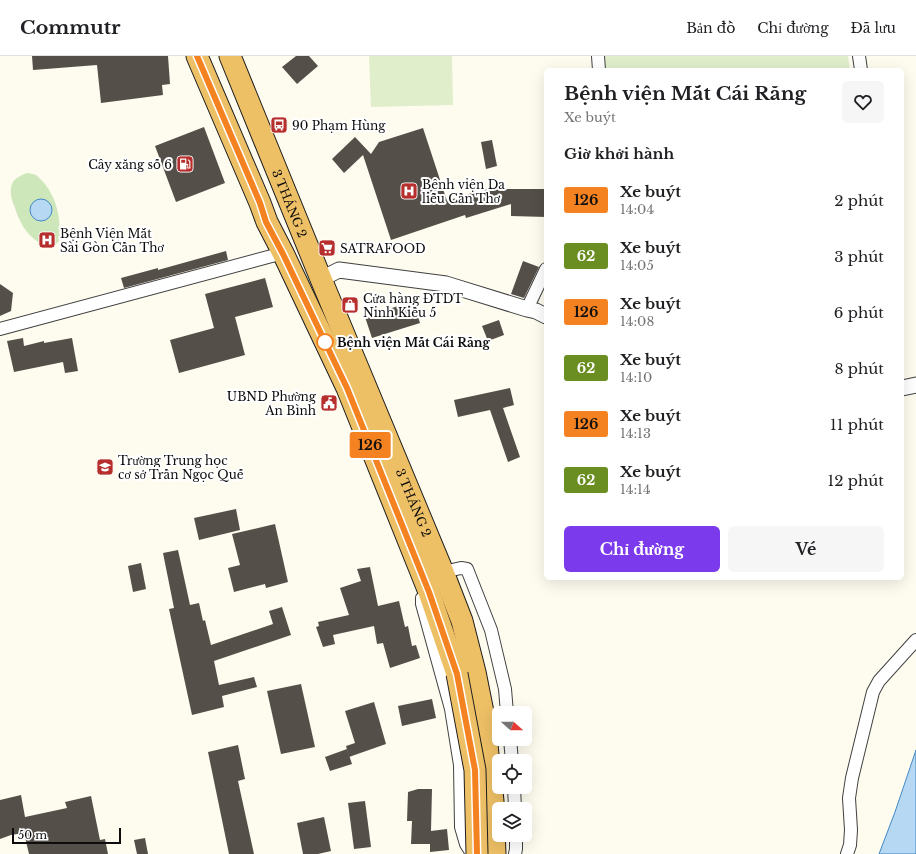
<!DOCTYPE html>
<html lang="vi">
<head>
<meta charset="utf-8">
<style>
  body { margin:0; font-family:"Libre Baskerville",serif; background:#f6f6f6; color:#202124; height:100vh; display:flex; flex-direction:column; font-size:15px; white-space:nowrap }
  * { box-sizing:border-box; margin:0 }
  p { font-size:13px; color:#757577 }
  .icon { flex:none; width:22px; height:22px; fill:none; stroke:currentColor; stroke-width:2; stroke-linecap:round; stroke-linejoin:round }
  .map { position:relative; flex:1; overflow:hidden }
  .details { position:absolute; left:544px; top:12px; width:360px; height:512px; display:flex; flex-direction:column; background:#fff; border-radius:6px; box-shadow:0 4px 16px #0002 }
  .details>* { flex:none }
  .badge { padding:0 8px; border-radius:3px; font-size:14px; line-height:26px }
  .needle { width:26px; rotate:111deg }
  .fabs { position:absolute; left:492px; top:650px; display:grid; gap:8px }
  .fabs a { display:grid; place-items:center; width:40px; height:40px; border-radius:6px; background:#fff; box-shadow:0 4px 16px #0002; font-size:20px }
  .scale { position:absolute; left:12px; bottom:10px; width:109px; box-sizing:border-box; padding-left:4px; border:2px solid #0d0d0d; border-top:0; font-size:11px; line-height:14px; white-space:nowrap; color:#0d0d0d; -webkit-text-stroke:3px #fff; paint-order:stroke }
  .map>.badge { position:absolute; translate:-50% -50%; box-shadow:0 0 0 2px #fff }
  h2 { padding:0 20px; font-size:15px; line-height:36px }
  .round { display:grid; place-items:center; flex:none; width:42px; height:42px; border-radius:6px; background:#f6f6f6 }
  .overview { display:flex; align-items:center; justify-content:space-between; height:68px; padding:0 20px }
  h1 { font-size:19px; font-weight:700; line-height:30px }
  .action { display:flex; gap:8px; margin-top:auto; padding:8px 20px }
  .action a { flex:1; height:46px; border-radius:6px; background:#7c3aed; color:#fff; font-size:16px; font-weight:700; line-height:46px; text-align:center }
  .action a+a { background:#f6f6f6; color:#202124 }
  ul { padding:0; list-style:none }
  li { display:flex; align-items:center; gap:12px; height:56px; padding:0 20px }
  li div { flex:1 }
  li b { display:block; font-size:15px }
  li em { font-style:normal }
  li .badge { min-width:44px; font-weight:700; text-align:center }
  header { display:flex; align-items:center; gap:24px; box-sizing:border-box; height:56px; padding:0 20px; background:#fff; border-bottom:1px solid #e0e0e0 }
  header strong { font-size:19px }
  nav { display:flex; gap:22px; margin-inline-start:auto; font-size:14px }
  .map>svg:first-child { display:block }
</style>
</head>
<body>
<header>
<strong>Commutr</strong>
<nav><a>Bản đồ</a><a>Chỉ đường</a><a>Đã lưu</a></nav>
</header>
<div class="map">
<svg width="916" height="798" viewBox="0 0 916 798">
  <rect width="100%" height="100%" fill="#fefcef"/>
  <path fill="#cee7ba" d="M27,117C30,117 33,118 36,119C39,121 42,125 45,128C58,145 61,164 59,185L52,192C32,187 21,171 15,152C12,144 9,137 12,128C14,122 22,119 27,117Z"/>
  <g fill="#e0eecc">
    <polygon points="369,0 452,0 453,49 371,51"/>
    <polygon points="602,0 848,0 850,14 605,14"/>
  </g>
  <g fill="#b6d8f3" stroke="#4188c5">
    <circle cx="41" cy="154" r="11"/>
    <polygon points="916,694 916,798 879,798 895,756"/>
  </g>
  <g fill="#554f4a">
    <polygon points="32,0 168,0 170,28 162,29 163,39 101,47 97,9 33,14"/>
    <polygon points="296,0 309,0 318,10 297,28 282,11"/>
    <polygon points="204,71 225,127 176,146 155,90"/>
    <polygon points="423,72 447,145 494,130 496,133 546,133 546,161 511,160 511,148 466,162 465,159 391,184 363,99 344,117 332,103 355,81 371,98 379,86"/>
    <polygon points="492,84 497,110 486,113 481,86"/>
    <polygon points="226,195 228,204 124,232 121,222 158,212 158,214"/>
    <polygon points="523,205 539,211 524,242 511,238"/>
    <polygon points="265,222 273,251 235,261 245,299 179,317 170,284 214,272 205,238"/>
    <polygon points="0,228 13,237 11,255 0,260"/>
    <polygon points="413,245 420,267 372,282 365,261"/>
    <polygon points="499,264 504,279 488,285 482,270"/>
    <polygon points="23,282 24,290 44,285 44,287 72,282 78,315 65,317 63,306 14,316 7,285"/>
    <polygon points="510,332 514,349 503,352 520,401 508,406 490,354 458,361 454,344"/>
    <polygon points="236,453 240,474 199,484 194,462"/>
    <polygon points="275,468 288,526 266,532 265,528 234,536 228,512 240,509 232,478"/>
    <polygon points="178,494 190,549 199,547 203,565 205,564 211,589 273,568 269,555 282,551 291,579 214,605 219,629 254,621 257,631 222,640 224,651 192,659 169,553 174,552 163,497"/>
    <polygon points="141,507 146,533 133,536 128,510"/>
    <polygon points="370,511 378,550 399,545 405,571 408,570 412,590 416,589 420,602 390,612 383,587 377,588 374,570 333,579 335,588 323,591 316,571 319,570 318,566 349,559 340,532 361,525 357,513"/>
    <polygon points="301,628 315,691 281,698 267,635"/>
    <polygon points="432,643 436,662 402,670 398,650"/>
    <polygon points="374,646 386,688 349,701 346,690 355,687 345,655"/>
    <polygon points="238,689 245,723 238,725 254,798 229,798 208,696"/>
    <polygon points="347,693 352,708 330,715 325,701"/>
    <polygon points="418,733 432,733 431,775 447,773 449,794 430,796 430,788 411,788 412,765 407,765 408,736"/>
    <polygon points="21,739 25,761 67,752 65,746 91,740 100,784 105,783 108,798 29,798 24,777 11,779 0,783 0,744"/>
    <polygon points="365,745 371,791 354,793 348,747"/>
    <polygon points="324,761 331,795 318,798 303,798 297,767"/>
    <polygon points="145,782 148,798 137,798 134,784"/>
  </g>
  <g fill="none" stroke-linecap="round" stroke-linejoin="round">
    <g stroke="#404040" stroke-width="14">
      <g id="minor">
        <polyline points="598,0 599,14"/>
        <polyline points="859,0 861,14"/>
        <polyline points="527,253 546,213"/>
        <polyline points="0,273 283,197"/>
        <polyline points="443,516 461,512 467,513 491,574 505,633 507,657"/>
        <polyline points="428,537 422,542 422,548 451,653 460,709 461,771 466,788 471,796 478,797"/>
        <polyline points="510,683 512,705"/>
        <polyline points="514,731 515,753"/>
        <polyline points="515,798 516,793 516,779"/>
        <polyline points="847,798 850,789 851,774 849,742 852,722 873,636 879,625 916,584"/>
      </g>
    </g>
    <g stroke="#404040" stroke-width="17">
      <g id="tertiary">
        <polyline points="321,223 339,214 446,228 527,253 536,255 546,260"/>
        <polyline points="902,332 916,329"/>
      </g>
    </g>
    <g stroke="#1e1e1e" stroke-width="23">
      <g id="trunk">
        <polyline points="197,0 260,147 267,166 283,197 347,332 429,536 457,618"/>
        <path id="s1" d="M230,0L321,223L443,516L462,565L475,616L484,661L493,745L495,798"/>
      </g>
    </g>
    <use href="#minor" stroke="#fff" stroke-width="12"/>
    <use href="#tertiary" stroke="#fff" stroke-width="15"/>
    <use href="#trunk" stroke="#eec066" stroke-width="21"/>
    <g stroke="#1e1e1e" stroke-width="23" stroke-linecap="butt">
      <polyline id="trunk-bridge" points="457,618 475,714 477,798"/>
    </g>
    <use href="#trunk-bridge" stroke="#eec066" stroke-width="21"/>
  </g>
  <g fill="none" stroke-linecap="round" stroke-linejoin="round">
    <g stroke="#fff" stroke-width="9">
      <polyline id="line" points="197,0 260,147 266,166 283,198 347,332 429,536 457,618 475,714 477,798"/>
    </g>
    <use href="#line" stroke="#f58220" stroke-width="6"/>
  </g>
  <defs>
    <g id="bus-square" transform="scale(0.9)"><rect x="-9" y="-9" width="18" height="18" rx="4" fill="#b62f2d" stroke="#fff"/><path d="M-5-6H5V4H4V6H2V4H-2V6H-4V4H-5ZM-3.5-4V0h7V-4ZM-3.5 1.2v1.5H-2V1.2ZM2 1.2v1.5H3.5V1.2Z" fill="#fff"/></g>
    <g id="fuel-square" transform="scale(0.9)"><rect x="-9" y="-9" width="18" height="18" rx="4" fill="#b62f2d" stroke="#fff"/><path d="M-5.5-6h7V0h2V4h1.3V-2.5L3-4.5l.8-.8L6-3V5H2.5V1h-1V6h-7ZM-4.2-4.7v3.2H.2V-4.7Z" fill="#fff"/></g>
    <g id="hospital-square" transform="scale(0.9)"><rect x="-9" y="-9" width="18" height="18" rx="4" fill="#b62f2d" stroke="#fff"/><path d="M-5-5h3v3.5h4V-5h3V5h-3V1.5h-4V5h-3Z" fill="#fff"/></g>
    <g id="supermarket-square" transform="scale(0.9)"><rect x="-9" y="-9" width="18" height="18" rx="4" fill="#b62f2d" stroke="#fff"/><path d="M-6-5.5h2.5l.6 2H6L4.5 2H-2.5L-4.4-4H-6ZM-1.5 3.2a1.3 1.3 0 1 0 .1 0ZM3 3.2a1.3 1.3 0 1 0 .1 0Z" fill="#fff"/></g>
    <g id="shop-square" transform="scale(0.9)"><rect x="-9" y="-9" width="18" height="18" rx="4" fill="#b62f2d" stroke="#fff"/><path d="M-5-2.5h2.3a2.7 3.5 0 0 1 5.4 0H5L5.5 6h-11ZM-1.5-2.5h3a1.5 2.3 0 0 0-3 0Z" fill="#fff"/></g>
    <g id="civic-square" transform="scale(0.9)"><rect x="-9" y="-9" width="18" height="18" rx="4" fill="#b62f2d" stroke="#fff"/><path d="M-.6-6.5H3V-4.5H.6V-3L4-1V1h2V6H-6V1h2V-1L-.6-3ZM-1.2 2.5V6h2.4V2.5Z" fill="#fff"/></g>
    <g id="school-square" transform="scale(0.9)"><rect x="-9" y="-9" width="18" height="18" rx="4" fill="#b62f2d" stroke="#fff"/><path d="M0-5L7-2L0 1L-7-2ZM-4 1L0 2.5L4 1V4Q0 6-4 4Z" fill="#fff"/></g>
  </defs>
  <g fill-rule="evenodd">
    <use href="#bus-square" x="279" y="69"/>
    <use href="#fuel-square" x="185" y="108"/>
    <use href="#hospital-square" x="409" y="135"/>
    <use href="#hospital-square" x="47" y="184"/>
    <use href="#supermarket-square" x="327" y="192"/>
    <use href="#shop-square" x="350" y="249"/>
    <use href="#civic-square" x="329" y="347"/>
    <use href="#school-square" x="105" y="411"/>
  </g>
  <circle fill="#fff" stroke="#f58220" stroke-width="2" cx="325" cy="286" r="8"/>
  <g text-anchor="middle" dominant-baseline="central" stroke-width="4" stroke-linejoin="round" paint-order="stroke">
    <g font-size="12" fill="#0d0d0d" stroke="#fff" text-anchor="start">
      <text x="292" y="69">90 Phạm Hùng</text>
      <text x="172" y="108" text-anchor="end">Cây xăng số 6</text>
      <text x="422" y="128">Bệnh viện Da<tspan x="422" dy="14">liễu Cần Thơ</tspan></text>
      <text x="60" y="177">Bệnh Viện Mắt<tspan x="60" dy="14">Sài Gòn Cần Thơ</tspan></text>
      <text x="340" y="192">SATRAFOOD</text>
      <text x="363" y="242">Cửa hàng ĐTDT<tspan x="363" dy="14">Ninh Kiều 5</tspan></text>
      <text x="316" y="340" text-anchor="end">UBND Phường<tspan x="316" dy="14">An Bình</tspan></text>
      <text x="118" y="404">Trường Trung học<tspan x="118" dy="14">cơ sở Trần Ngọc Quế</tspan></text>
    </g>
    <g font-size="12" fill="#0d0d0d" stroke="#fff">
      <text stroke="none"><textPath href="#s1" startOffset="159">3 THÁNG 2</textPath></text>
      <text stroke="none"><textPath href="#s1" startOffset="483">3 THÁNG 2</textPath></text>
    </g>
    <g font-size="12" font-weight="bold" fill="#0d0d0d" stroke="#fff" text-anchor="start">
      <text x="337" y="286">Bệnh viện Mắt Cái Răng</text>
    </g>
  </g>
</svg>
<div class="fabs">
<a><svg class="needle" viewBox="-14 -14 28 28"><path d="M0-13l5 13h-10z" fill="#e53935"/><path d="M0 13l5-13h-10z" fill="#757577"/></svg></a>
<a><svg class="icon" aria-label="locate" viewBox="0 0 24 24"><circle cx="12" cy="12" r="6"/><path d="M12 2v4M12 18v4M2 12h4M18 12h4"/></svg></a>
<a><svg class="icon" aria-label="layers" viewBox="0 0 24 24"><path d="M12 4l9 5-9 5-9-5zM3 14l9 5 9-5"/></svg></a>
</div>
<div class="scale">50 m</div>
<b class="badge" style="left:370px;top:389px;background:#f58220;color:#111">126</b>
<section class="details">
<div class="overview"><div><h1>Bệnh viện Mắt Cái Răng</h1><p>Xe buýt</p></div><a class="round"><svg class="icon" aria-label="heart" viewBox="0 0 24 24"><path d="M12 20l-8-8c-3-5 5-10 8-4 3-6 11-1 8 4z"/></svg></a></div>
<h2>Giờ khởi hành</h2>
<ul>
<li><span class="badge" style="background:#f58220;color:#111">126</span><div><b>Xe buýt</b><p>14:04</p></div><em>2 phút</em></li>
<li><span class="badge" style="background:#6b8e23;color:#fff">62</span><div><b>Xe buýt</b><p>14:05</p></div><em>3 phút</em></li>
<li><span class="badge" style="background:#f58220;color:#111">126</span><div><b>Xe buýt</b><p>14:08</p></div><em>6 phút</em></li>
<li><span class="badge" style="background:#6b8e23;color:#fff">62</span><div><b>Xe buýt</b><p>14:10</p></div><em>8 phút</em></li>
<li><span class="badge" style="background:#f58220;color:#111">126</span><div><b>Xe buýt</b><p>14:13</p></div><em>11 phút</em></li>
<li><span class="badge" style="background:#6b8e23;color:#fff">62</span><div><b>Xe buýt</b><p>14:14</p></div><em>12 phút</em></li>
</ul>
<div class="action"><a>Chỉ đường</a><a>Vé</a></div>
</section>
</div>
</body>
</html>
